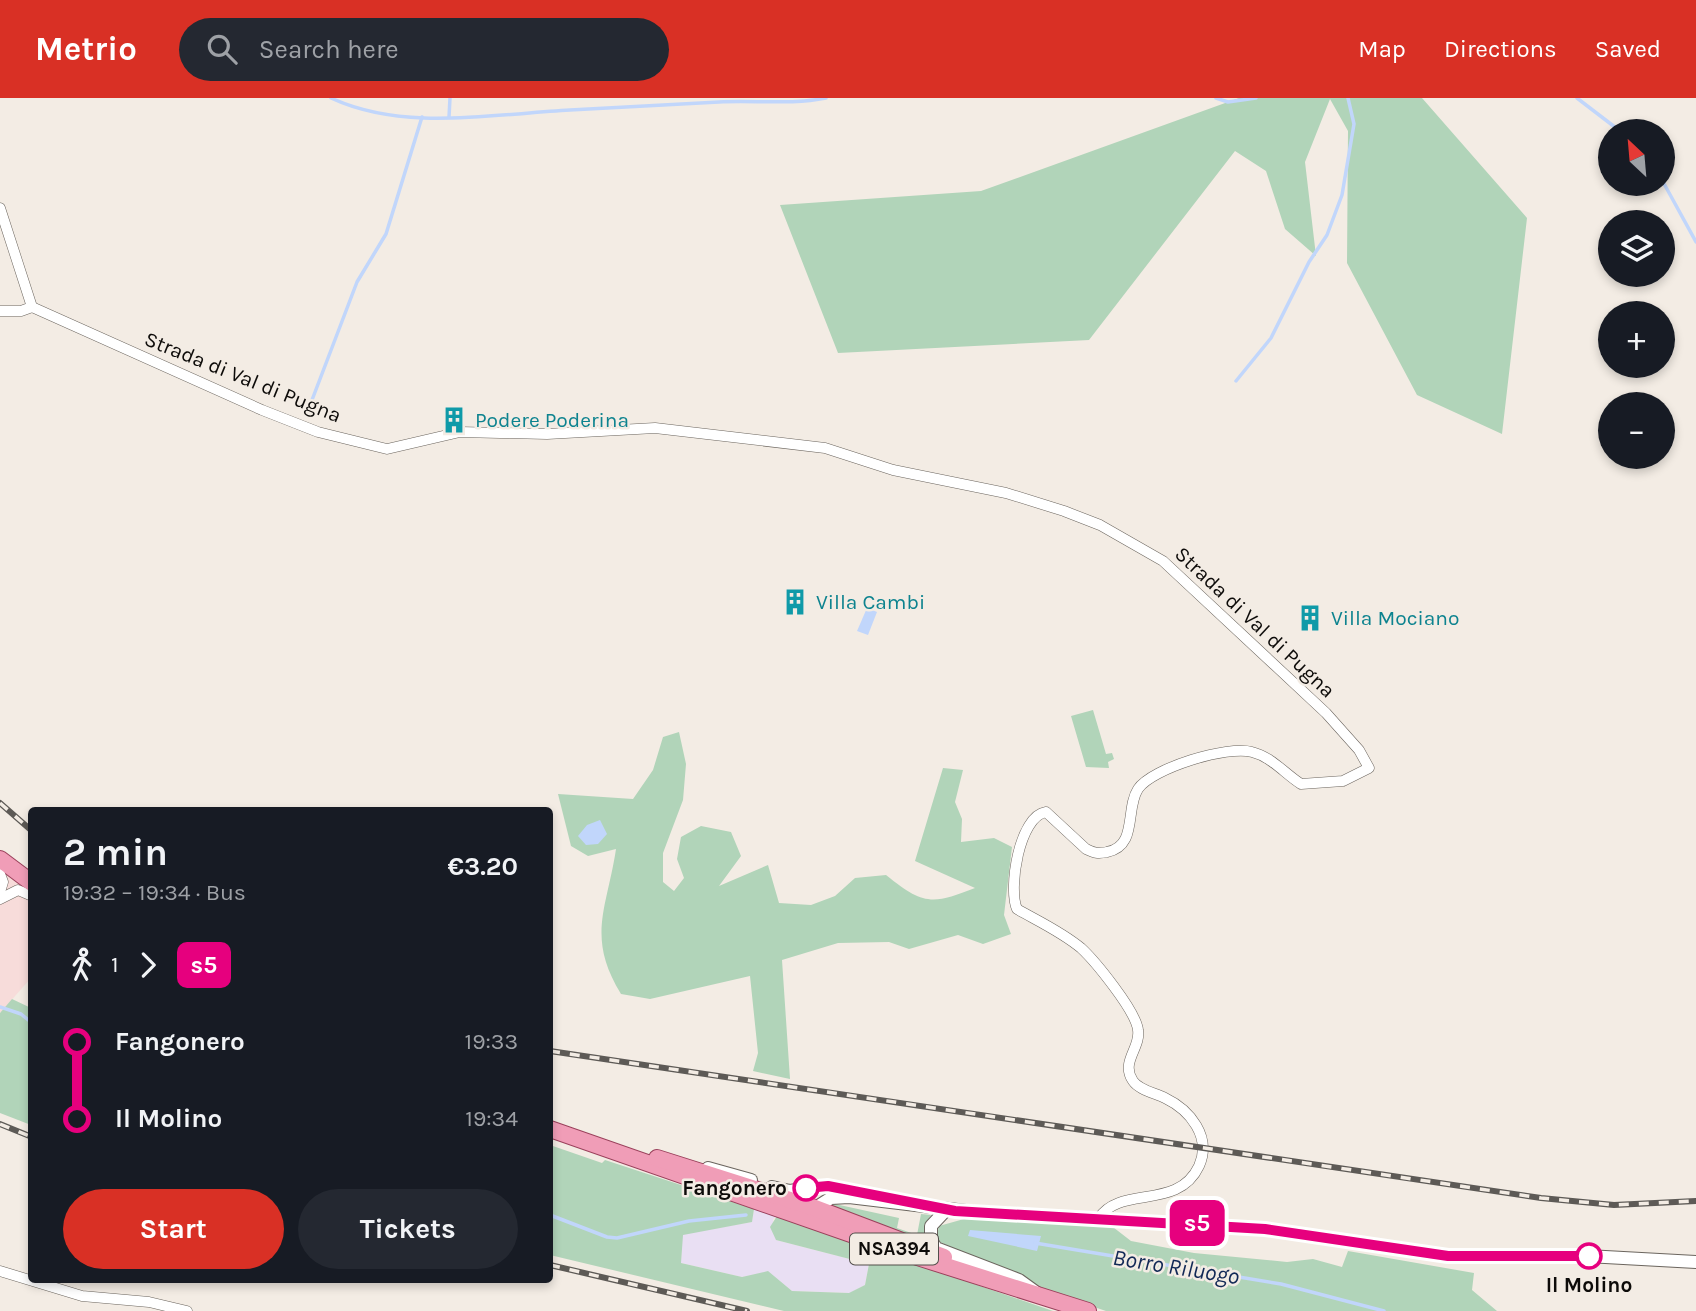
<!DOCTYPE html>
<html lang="en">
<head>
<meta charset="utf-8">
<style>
  body { margin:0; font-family:Karla,sans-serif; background:#242831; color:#f1f3f6; height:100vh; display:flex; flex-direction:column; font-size:26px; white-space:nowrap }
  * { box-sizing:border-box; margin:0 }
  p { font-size:23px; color:#9ea1a6 }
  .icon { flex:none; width:38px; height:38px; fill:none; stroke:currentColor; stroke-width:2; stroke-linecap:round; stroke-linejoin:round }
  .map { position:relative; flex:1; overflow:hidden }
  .sheet { position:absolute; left:28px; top:709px; width:525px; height:476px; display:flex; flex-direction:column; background:#171b24; border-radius:7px; box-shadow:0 4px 10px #0003 }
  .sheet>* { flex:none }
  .badge { padding:0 14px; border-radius:10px; font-size:24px; line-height:46px }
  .needle { width:46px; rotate:334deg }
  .controls { position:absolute; left:1598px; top:21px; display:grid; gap:14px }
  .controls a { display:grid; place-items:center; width:77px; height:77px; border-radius:50%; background:#171b24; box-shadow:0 4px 10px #0003; font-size:35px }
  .map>.badge { position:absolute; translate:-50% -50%; box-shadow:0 0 0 4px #fff }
  .legs { display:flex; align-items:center; gap:10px; height:77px; padding:0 35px; font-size:23px }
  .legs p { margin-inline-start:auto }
  .head { display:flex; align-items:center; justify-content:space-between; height:119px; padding:0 35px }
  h1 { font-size:38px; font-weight:700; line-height:52px }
  .button { display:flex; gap:14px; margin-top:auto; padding:14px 35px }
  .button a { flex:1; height:80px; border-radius:42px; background:#d93025; color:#fff; font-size:28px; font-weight:700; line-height:80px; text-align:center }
  .button a+a { background:#242831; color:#f1f3f6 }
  ul { padding:0 35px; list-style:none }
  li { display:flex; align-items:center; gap:24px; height:77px; font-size:26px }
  li i { display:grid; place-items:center; width:10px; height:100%; margin:0 9px; background:currentColor }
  li i::after { content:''; width:18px; height:18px; margin:-9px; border:5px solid; border-radius:50%; background:#171b24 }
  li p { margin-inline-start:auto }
  li:first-child i { background:linear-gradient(#0000 50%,currentColor 0) }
  li:last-child i { background:linear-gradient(currentColor 50%,#0000 0) }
  header { display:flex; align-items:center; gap:42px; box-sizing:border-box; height:98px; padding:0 35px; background:#d93025; color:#fff }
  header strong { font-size:33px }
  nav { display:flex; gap:38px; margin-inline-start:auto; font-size:24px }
  .search { width:490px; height:63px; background:#242831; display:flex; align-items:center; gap:18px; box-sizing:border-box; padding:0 24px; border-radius:38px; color:#9ea1a6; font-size:26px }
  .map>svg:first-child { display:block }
</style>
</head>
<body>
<header>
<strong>Metrio</strong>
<div class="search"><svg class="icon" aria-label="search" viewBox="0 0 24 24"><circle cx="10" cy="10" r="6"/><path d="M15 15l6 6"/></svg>Search here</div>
<nav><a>Map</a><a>Directions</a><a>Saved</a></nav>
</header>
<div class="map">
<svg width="1696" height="1213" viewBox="0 0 1696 1213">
  <rect width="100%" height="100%" fill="#f3ece4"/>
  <polygon fill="#f7dcda" points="0,752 32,776 31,880 0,915"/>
  <polygon fill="#e9dff3" points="754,1111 777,1118 773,1121 776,1142 869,1166 865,1187 850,1195 792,1193 768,1174 742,1179 681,1165 682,1136 752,1124"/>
  <g fill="#b1d4b9">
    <polygon points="1239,0 1422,0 1527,120 1502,336 1417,297 1347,165 1348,33 1330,1 1305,64 1316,158 1285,131 1266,73 1235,53 1089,242 838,255 780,107 981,93"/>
    <polygon points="1093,612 1106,656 1112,655 1114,661 1108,664 1109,670 1086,669 1071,618"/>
    <path d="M679,634L686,666L683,702L663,755V784L674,793L684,780L677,761L681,739L701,728L731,734L741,758L719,788L768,767L779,805L811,807L835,798L855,780L886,777C923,807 932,807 975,790L915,763L943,670L963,672L955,704L962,721L961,744L994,740L1012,749L1004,817L1011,836L983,846L958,837L909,851L889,844L838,845L782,862L790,981L753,973L758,955L750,878L650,901L621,896C586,839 607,811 616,751L588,758L571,748L558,696L633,701L653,672L663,639Z"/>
    <polygon points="12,901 31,910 31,1027 0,1015 0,915"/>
    <polygon points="550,1047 602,1065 605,1062 754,1111 752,1124 683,1137 681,1165 742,1179 768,1173 792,1193 849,1195 865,1187 869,1166 776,1142 770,1129 777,1118 1053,1213 784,1213 550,1157"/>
    <polygon points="835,1106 899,1120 897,1130 917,1137 921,1116 931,1117 925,1127 924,1145 825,1111"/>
    <polygon points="964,1121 1109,1126 1131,1143 1194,1155 1287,1164 1313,1161 1342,1169 1348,1153 1474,1175 1472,1192 1497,1213 1106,1213 1043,1192 940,1144 937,1137 939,1128"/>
  </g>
  <g fill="#c1d6fb">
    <polygon points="867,510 877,514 868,537 857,533"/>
    <polygon points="600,722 607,736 598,746 586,747 578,738 587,727"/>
    <polygon points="970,1132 1041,1138 1037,1153 968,1138"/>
  </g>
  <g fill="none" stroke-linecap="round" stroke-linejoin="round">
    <g stroke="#c1d6fb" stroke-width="3.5">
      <path d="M331,0C404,34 493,16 570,12C620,9 669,7 719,4C754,2 791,7 826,0"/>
      <polyline points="1216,0 1228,4 1256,0"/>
      <polyline points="1577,0 1620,33"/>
      <polyline points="449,19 450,0"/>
      <polyline points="1662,82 1696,144"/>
      <polyline points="1236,283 1271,240 1309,164 1327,137 1342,97 1354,26 1348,0"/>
      <polyline points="312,302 357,184 386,136 422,19"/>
      <polyline points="0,909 21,916 32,925"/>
      <polyline points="550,1117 607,1139 617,1140 689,1123 746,1117"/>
      <polyline points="1035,1145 1281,1186 1384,1213"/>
    </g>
    <g stroke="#6b655e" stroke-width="11">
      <g id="minor">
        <polyline points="0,110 32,209"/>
        <path d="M32,209L262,312L318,334L387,351L460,334L547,336L655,330L825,350L893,372L1006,395L1064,413L1100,427L1163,463L1326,615L1359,652L1369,670L1343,683L1301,686C1285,676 1272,659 1252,654C1228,647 1152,670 1138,691C1125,711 1138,748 1107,754C1098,756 1094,755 1086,751L1046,714C1019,718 1008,791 1017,811C1038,823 1062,834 1081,850C1095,863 1136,913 1138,932C1141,950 1120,964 1133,983C1139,992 1155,995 1165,1000C1190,1012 1212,1039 1199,1068C1178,1113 1120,1087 1099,1120"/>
        <polyline points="0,213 21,213 32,209"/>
        <polyline points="0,776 3,784 0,794"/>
        <polyline points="0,801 18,792 32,798"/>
        <polyline points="0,1173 82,1198 149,1204 187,1213"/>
      </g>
    </g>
    <g stroke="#6b655e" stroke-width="14">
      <g id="tertiary">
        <polyline points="708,1070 751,1082"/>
        <polyline points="772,1089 790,1093 822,1088 854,1094"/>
        <polyline points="946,1112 931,1128 931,1142 936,1150 1019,1182 1037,1195"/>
        <polyline points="809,1114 831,1100 849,1099 974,1114 1265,1131 1448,1158 1569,1157 1696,1164"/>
      </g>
    </g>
    <g stroke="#9a405b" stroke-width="18">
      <g id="primary">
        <polyline points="0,761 32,785"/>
        <polyline points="550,1031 908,1156 1088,1213"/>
        <polyline points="657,1060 815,1110 944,1159"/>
      </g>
    </g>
    <use href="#minor" stroke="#fff" stroke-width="10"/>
    <use href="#tertiary" stroke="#fff" stroke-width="12"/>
    <use href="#primary" stroke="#f09db7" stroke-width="16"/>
    <g stroke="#5d5a56" stroke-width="6">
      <g id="rail">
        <polyline points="0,705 32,733"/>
        <polyline points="550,953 1541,1100 1614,1107 1696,1103"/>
        <polyline points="0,1026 32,1039"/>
        <polyline points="550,1167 747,1213"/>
      </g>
    </g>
    <use href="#rail" stroke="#f3ece4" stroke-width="3.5" stroke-dasharray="10" stroke-linecap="butt"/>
  </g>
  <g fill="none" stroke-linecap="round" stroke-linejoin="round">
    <g stroke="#fff" stroke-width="16">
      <polyline id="line-1" points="806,1090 828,1088 955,1113 1265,1131 1448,1158 1589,1158"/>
    </g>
    <use href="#line-1" stroke="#e6007e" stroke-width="10"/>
  </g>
  <defs>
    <g id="building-bare" transform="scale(2.1)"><path d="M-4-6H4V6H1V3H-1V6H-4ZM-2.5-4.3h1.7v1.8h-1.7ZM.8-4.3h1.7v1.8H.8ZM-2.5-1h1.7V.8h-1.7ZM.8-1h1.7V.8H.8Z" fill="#0f9aa8" stroke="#f3ece4" stroke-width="2.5" paint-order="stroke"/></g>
  </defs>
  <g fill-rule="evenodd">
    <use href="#building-bare" x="454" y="322"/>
    <use href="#building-bare" x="795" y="504"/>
    <use href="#building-bare" x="1310" y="520"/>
  </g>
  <g fill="#fff" stroke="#e6007e" stroke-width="3.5">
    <circle cx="806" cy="1090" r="12"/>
    <circle cx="1589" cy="1158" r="12"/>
  </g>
  <g text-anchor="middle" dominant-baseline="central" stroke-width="5" stroke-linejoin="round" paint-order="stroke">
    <rect fill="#f3ece4" stroke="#524e4b" stroke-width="2" x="850" y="1135.5" width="88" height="31" rx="5"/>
    <g font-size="19" font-weight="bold" fill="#0d0b09">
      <text x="894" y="1151">NSA394</text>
    </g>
    <g font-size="21" fill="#0d0b09" stroke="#f3ece4">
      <text transform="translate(243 279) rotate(22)">Strada di Val di Pugna</text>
      <text transform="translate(1255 524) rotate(43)">Strada di Val di Pugna</text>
    </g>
    <g font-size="21" fill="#0d838f" stroke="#f3ece4" text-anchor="start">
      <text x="475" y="322">Podere Poderina</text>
      <text x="816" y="504">Villa Cambi</text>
      <text x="1331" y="520">Villa Mociano</text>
    </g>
    <g font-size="21" font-weight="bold" fill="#0d0b09" stroke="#f3ece4" text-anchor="end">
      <text x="787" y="1090">Fangonero</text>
      <text x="1589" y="1187" text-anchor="middle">Il Molino</text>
    </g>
    <g font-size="23" font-style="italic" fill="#122956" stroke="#f3ece4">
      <text transform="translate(1176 1169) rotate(9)">Borro Riluogo</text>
    </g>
  </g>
</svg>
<div class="controls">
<a><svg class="needle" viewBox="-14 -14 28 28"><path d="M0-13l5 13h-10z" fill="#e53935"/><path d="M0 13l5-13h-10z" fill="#9ea1a6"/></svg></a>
<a><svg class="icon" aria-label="layers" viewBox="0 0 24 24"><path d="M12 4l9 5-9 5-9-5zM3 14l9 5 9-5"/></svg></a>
<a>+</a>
<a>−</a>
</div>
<b class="badge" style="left:1197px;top:1125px;background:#e6007e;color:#fff">s5</b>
<section class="sheet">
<div class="head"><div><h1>2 min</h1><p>19:32 – 19:34 · Bus</p></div><b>€3.20</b></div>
<div class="legs"><svg class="icon" aria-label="walk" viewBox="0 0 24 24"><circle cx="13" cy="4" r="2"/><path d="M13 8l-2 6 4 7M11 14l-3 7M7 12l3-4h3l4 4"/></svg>1<svg class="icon" aria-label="forward" viewBox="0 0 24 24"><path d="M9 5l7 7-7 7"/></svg><b class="badge" style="background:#e6007e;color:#fff">s5</b></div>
<ul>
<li><i style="color:#e6007e"></i><b>Fangonero</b><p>19:33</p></li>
<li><i style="color:#e6007e"></i><b>Il Molino</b><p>19:34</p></li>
</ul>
<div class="button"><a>Start</a><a>Tickets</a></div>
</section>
</div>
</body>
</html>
